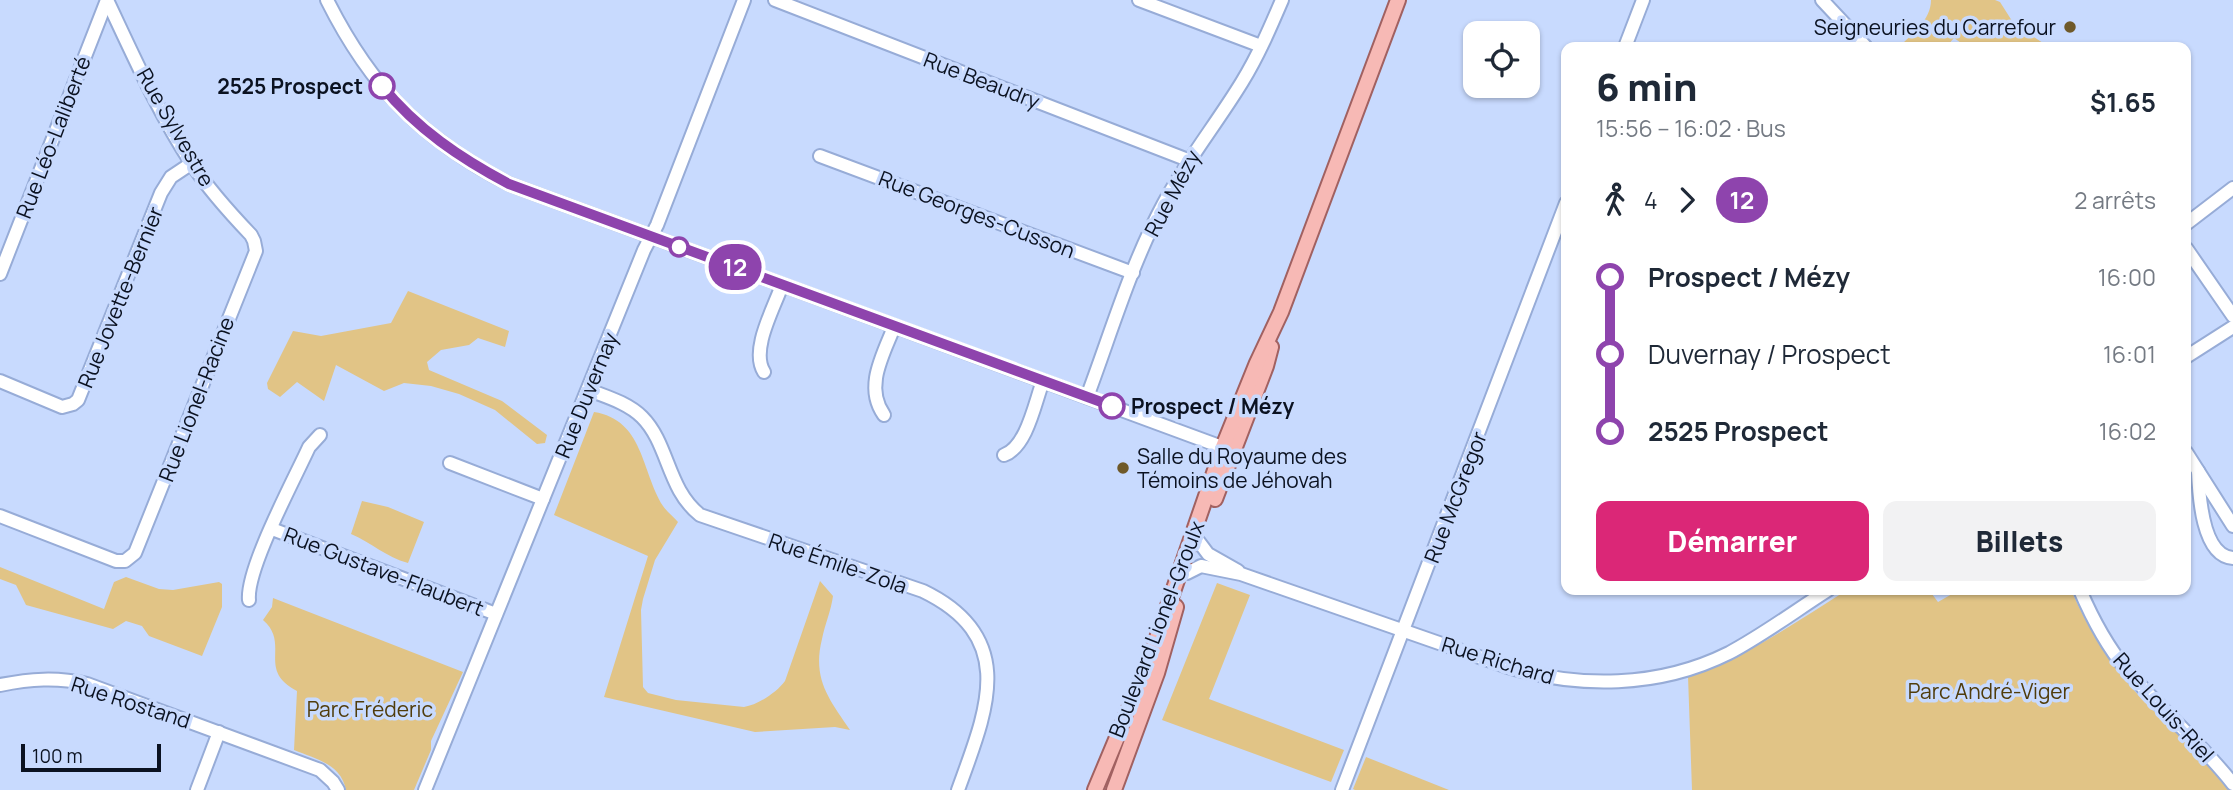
<!DOCTYPE html>
<html lang="fr">
<head>
<meta charset="utf-8">
<style>
  body { margin:0; font-family:Manrope,sans-serif; background:#f2f2f3; color:#1f2937; height:100vh; display:flex; flex-direction:column; font-size:26px; white-space:nowrap }
  * { box-sizing:border-box; margin:0 }
  p { font-size:23px; color:#747a83 }
  .icon { flex:none; width:38px; height:38px; fill:none; stroke:currentColor; stroke-width:2; stroke-linecap:round; stroke-linejoin:round }
  .map { position:relative; flex:1; overflow:hidden }
  .panel { position:absolute; left:1561px; top:42px; width:630px; height:553px; display:flex; flex-direction:column; background:#fff; border-radius:14px; box-shadow:0 2px 5px #0004 }
  .panel>* { flex:none }
  .badge { padding:0 14px; border-radius:23px; font-size:24px; line-height:46px }
  .fabs { position:absolute; left:1463px; top:21px; display:grid; gap:14px }
  .fabs a { display:grid; place-items:center; width:77px; height:77px; border-radius:14px; background:#fff; box-shadow:0 2px 5px #0004; font-size:35px }
  .scale { position:absolute; left:21px; bottom:18px; width:140px; box-sizing:border-box; padding-left:7px; border:4px solid #0b1221; border-top:0; font-size:19px; line-height:24px; white-space:nowrap; color:#0b1221; -webkit-text-stroke:5px #c8dafe; paint-order:stroke }
  .map>.badge { position:absolute; translate:-50% -50%; box-shadow:0 0 0 4px #fff }
  .legs { display:flex; align-items:center; gap:10px; height:77px; padding:0 35px; font-size:23px }
  .legs p { margin-inline-start:auto }
  .overview { display:flex; align-items:center; justify-content:space-between; height:119px; padding:0 35px }
  h1 { font-size:38px; font-weight:800; line-height:52px }
  .cta { display:flex; gap:14px; margin-top:auto; padding:14px 35px }
  .cta a { flex:1; height:80px; border-radius:14px; background:#db2777; color:#fff; font-size:28px; font-weight:800; line-height:80px; text-align:center }
  .cta a+a { background:#f2f2f3; color:#1f2937 }
  ul { padding:0 35px; list-style:none }
  li { display:flex; align-items:center; gap:24px; height:77px; font-size:26px }
  li i { display:grid; place-items:center; width:10px; height:100%; margin:0 9px; background:currentColor }
  li i::after { content:''; width:18px; height:18px; margin:-9px; border:5px solid; border-radius:50%; background:#fff }
  li p { margin-inline-start:auto }
  li:first-child i { background:linear-gradient(#0000 50%,currentColor 0) }
  li:last-child i { background:linear-gradient(currentColor 50%,#0000 0) }
  .map>svg:first-child { display:block }
</style>
</head>
<body>
<div class="map">
<svg width="2233" height="790" viewBox="0 0 2233 790">
  <rect width="100%" height="100%" fill="#c8dafe"/>
  <g fill="#e1c486">
    <path d="M1931,0H1995L2000,2L2014,24L2049,47H1967L1954,38L1946,47H1899C1912,34 1931,20 1931,0Z"/>
    <polygon points="408,291 509,331 505,347 478,338 469,345 441,350 427,362 429,370 502,401 547,435 545,443 537,444 495,410 459,394 431,386 404,383 384,391 336,365 324,401 297,382 280,397 268,389 267,383 293,331 321,336 391,323"/>
    <path d="M594,412C644,420 641,471 663,506C667,512 674,517 678,522L655,560L643,599L641,610L643,687L648,693L676,700L744,707C758,705 777,692 785,681L820,581L833,596C831,611 825,624 822,639C812,679 829,699 850,730L835,727L755,732L604,697L648,556L554,515Z"/>
    <path d="M362,501L388,507L424,522L408,563C386,557 372,543 351,534Z"/>
    <polygon points="0,567 104,609 114,582 126,577 159,589 173,590 219,582 222,584 222,607 202,656 149,636 142,626 126,621 113,629 26,605 16,585 0,579"/>
    <polygon points="1217,583 1250,595 1209,699 1344,750 1331,782 1162,720"/>
    <path d="M1847,590H1929L1938,602L1959,590H2071C2090,632 2112,668 2145,702C2173,732 2208,756 2232,790H1692L1688,676C1747,657 1796,622 1847,590Z"/>
    <path d="M273,598L463,672L431,741V750L414,790H346C341,764 316,759 294,750L297,691C256,670 291,644 263,620L272,607Z"/>
    <polygon points="1366,757 1449,790 1355,790 1353,789"/>
  </g>
  <g fill="none" stroke-linecap="round" stroke-linejoin="round">
    <g stroke="#97acd7" stroke-width="16">
      <g id="minor">
        <path d="M327,0C371,88 422,139 509,184L1230,450"/>
        <polyline points="775,0 1188,160"/>
        <polyline points="1139,0 1261,46"/>
        <polyline points="1822,0 1866,47"/>
        <polyline points="1625,47 1643,0"/>
        <polyline points="820,156 1133,273"/>
        <polyline points="2186,224 2233,188"/>
        <polyline points="2186,248 2233,316"/>
        <polyline points="0,274 107,0"/>
        <polyline points="2186,357 2233,327"/>
        <path d="M764,372C750,350 774,308 782,285"/>
        <polyline points="0,381 62,407 73,404 78,400 161,193 171,177 192,163"/>
        <path d="M589,390C607,397 628,403 642,417C669,444 667,489 700,515L923,591C1020,638 986,712 958,790"/>
        <path d="M1087,397C1111,333 1131,264 1164,203C1187,160 1217,123 1242,82C1258,56 1270,28 1282,0"/>
        <path d="M884,415C864,387 883,355 894,327"/>
        <polyline points="2186,452 2233,526"/>
        <path d="M1004,455C1027,447 1035,402 1043,381"/>
        <polyline points="450,463 543,499"/>
        <path d="M2198,471C2199,495 2202,556 2233,558"/>
        <path d="M0,516L116,561H125L135,553L256,251L254,241L251,235C230,213 209,190 192,164C159,114 133,55 107,0"/>
        <polyline points="272,529 496,614"/>
        <polyline points="1199,542 1208,554 1238,571"/>
        <path d="M1187,573L1201,566L1241,574L1505,666C1578,689 1659,688 1729,653C1763,635 1795,611 1828,590"/>
        <path d="M2080,590C2092,618 2106,645 2126,669C2160,709 2201,743 2233,784"/>
        <path d="M249,600C246,569 294,480 309,447L320,435"/>
        <path d="M0,685C30,679 57,677 87,684L320,770L333,782L338,790"/>
        <polyline points="197,790 219,732"/>
        <polyline points="425,790 644,250 657,225 744,0"/>
        <polyline points="1342,790 1566,203"/>
      </g>
    </g>
    <g stroke="#a16161" stroke-width="18">
      <g id="major">
        <polyline points="1215,499 1266,366 1271,347"/>
        <polyline points="1095,790 1149,661 1223,447 1257,363 1281,312 1398,0"/>
        <polyline points="1114,790 1157,673 1176,607"/>
      </g>
    </g>
    <use href="#minor" stroke="#fff" stroke-width="12"/>
    <use href="#major" stroke="#f7b9b5" stroke-width="14"/>
  </g>
  <g fill="none" stroke-linecap="round" stroke-linejoin="round">
    <g stroke="#fff" stroke-width="16">
      <path id="line-1" d="M382,86C417,129 460,158 509,184L1112,406"/>
    </g>
    <use href="#line-1" stroke="#8e44ad" stroke-width="10"/>
  </g>
  <g fill="#6f5929" stroke="#c8dafe" stroke-width="2.5">
    <circle cx="2070" cy="27" r="7"/>
    <circle cx="1123" cy="468" r="7"/>
  </g>
  <g fill="#fff" stroke="#8e44ad" stroke-width="3.5">
    <circle cx="382" cy="86" r="12"/>
    <circle cx="679" cy="247" r="9"/>
    <circle cx="1112" cy="406" r="12"/>
  </g>
  <g text-anchor="middle" dominant-baseline="central" stroke-width="7" stroke-linejoin="round" paint-order="stroke">
    <g font-size="21" fill="#0b1221" stroke="#c8dafe" text-anchor="end">
      <text x="2056" y="27">Seigneuries du Carrefour</text>
      <text x="1137" y="456" text-anchor="start">Salle du Royaume des<tspan x="1137" dy="24">Témoins de Jéhovah</tspan></text>
    </g>
    <g font-size="21" fill="#0b1221" stroke="#c8dafe">
      <text transform="translate(982 80) rotate(21)">Rue Beaudry</text>
      <text transform="translate(176 127) rotate(60)">Rue Sylvestre</text>
      <text transform="translate(53 137) rotate(-69)">Rue Léo-Laliberté</text>
      <text transform="translate(1172 193) rotate(-62)">Rue Mézy</text>
      <text transform="translate(977 214) rotate(21)">Rue Georges-Cusson</text>
      <text transform="translate(120 297) rotate(-68)">Rue Jovette-Bernier</text>
      <text transform="translate(586 395) rotate(-68)">Rue Duvernay</text>
      <text transform="translate(196 399) rotate(-69)">Rue Lionel-Racine</text>
      <text transform="translate(1455 497) rotate(-69)">Rue McGregor</text>
      <text transform="translate(838 563) rotate(19)">Rue Émile-Zola</text>
      <text transform="translate(384 571) rotate(21)">Rue Gustave-Flaubert</text>
      <text transform="translate(1156 629) rotate(-69)">Boulevard Lionel-Groulx</text>
      <text transform="translate(1498 660) rotate(17)">Rue Richard</text>
      <text transform="translate(131 702) rotate(18)">Rue Rostand</text>
      <text transform="translate(2164 707) rotate(48)">Rue Louis-Riel</text>
    </g>
    <g font-size="21" font-weight="bold" fill="#0b1221" stroke="#c8dafe" text-anchor="end">
      <text x="363" y="86">2525 Prospect</text>
      <text x="1131" y="406" text-anchor="start">Prospect / Mézy</text>
    </g>
    <g font-size="21" fill="#503c0b" stroke="#c8dafe">
      <text x="1989" y="691">Parc André-Viger</text>
      <text x="370" y="709">Parc Fréderic</text>
    </g>
  </g>
</svg>
<div class="fabs">
<a><svg class="icon" aria-label="locate" viewBox="0 0 24 24"><circle cx="12" cy="12" r="6"/><path d="M12 2v4M12 18v4M2 12h4M18 12h4"/></svg></a>
</div>
<div class="scale">100 m</div>
<b class="badge" style="left:735px;top:267px;background:#8e44ad;color:#fff">12</b>
<section class="panel">
<div class="overview"><div><h1>6 min</h1><p>15:56 – 16:02 · Bus</p></div><b>$1.65</b></div>
<div class="legs"><svg class="icon" aria-label="walk" viewBox="0 0 24 24"><circle cx="13" cy="4" r="2"/><path d="M13 8l-2 6 4 7M11 14l-3 7M7 12l3-4h3l4 4"/></svg>4<svg class="icon" aria-label="forward" viewBox="0 0 24 24"><path d="M9 5l7 7-7 7"/></svg><b class="badge" style="background:#8e44ad;color:#fff">12</b><p>2 arrêts</p></div>
<ul>
<li><i style="color:#8e44ad"></i><b>Prospect / Mézy</b><p>16:00</p></li>
<li><i style="color:#8e44ad"></i><span>Duvernay / Prospect</span><p>16:01</p></li>
<li><i style="color:#8e44ad"></i><b>2525 Prospect</b><p>16:02</p></li>
</ul>
<div class="cta"><a>Démarrer</a><a>Billets</a></div>
</section>
</div>
</body>
</html>
